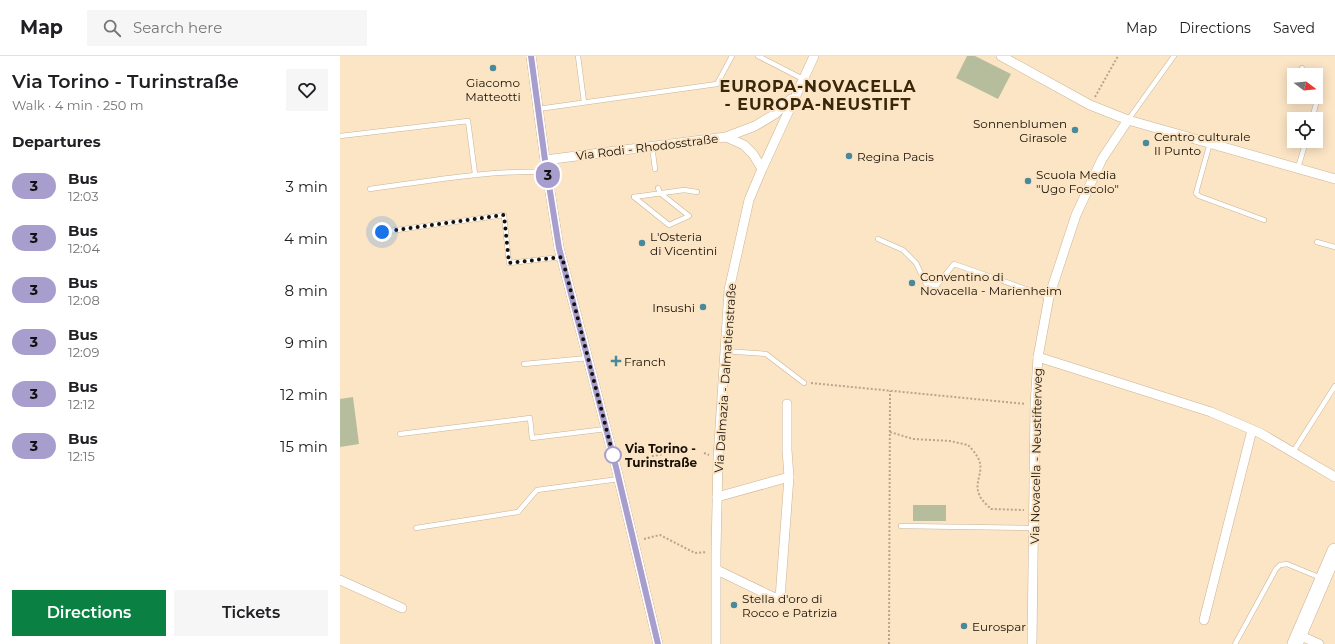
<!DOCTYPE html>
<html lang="en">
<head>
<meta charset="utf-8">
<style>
  body { margin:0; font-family:Montserrat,sans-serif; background:#f6f6f6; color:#202124; height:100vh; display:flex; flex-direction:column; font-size:15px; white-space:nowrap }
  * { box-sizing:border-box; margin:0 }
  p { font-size:13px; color:#757577 }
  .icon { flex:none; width:22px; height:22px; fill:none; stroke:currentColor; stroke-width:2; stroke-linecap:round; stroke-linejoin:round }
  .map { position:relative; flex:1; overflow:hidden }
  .sheet { display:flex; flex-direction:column; background:#fff; width:340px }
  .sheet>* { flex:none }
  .badge { padding:0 8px; border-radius:13px; font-size:14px; line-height:26px }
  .needle { width:26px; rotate:106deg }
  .fabs { position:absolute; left:947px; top:12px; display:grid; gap:8px }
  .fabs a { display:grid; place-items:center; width:36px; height:36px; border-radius:0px; background:#fff; box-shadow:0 2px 10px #0003; font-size:20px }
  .you { position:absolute; width:20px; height:20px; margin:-10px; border:3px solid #fff; border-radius:50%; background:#1a73e8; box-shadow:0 0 0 6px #1a73e833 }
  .map>.badge { position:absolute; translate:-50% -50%; box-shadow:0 0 0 2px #fff }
  h2 { padding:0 12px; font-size:15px; line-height:36px }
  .round { display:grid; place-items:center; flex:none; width:42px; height:42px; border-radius:0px; background:#f6f6f6 }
  .summary { display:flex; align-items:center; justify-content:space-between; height:68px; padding:0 12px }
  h1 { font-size:19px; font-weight:600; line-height:30px }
  .cta { display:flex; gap:8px; margin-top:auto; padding:8px 12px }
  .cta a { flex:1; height:46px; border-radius:0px; background:#0b8043; color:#fff; font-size:16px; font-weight:600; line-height:46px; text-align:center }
  .cta a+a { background:#f6f6f6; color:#202124 }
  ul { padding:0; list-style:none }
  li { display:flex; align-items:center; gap:12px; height:52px; padding:0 12px }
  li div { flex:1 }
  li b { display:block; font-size:15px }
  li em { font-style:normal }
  li .badge { min-width:44px; font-weight:700; text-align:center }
  header { display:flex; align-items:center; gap:24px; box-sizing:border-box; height:56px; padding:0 20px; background:#fff; border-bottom:1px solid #e0e0e0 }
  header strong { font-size:19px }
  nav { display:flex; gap:22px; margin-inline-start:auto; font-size:14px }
  .search { width:280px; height:36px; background:#f6f6f6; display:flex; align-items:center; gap:10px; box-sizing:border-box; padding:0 14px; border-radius:0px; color:#757577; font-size:15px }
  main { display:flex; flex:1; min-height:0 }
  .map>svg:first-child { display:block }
</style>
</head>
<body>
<header>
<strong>Map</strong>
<div class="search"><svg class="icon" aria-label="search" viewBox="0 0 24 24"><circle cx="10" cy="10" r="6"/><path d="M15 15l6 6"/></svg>Search here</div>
<nav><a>Map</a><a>Directions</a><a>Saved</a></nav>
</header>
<main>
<section class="sheet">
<div class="summary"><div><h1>Via Torino - Turinstraße</h1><p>Walk · 4 min · 250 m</p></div><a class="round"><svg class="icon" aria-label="heart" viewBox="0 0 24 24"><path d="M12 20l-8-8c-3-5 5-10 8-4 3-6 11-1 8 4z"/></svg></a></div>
<h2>Departures</h2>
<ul>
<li><span class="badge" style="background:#a79ecd;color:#111">3</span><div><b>Bus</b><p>12:03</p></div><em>3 min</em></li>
<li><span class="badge" style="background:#a79ecd;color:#111">3</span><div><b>Bus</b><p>12:04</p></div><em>4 min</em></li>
<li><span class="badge" style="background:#a79ecd;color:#111">3</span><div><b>Bus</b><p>12:08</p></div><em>8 min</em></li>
<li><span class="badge" style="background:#a79ecd;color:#111">3</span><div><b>Bus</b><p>12:09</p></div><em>9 min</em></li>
<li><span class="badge" style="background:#a79ecd;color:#111">3</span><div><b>Bus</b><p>12:12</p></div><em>12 min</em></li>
<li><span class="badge" style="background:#a79ecd;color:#111">3</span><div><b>Bus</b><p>12:15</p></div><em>15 min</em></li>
</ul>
<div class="cta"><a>Directions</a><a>Tickets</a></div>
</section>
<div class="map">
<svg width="995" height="588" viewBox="0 0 995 588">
  <rect width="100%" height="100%" fill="#fce5c5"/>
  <g fill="#b6bd9c">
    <polygon points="627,0 635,0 671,18 658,43 616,22"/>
    <polygon points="13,341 19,388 0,391 0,343"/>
    <rect x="573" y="449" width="33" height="16"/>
  </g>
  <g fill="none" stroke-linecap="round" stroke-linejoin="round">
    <g stroke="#c9b395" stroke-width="5.5">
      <g id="service">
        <polyline points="238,0 244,46"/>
        <polyline points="418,0 463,23"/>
        <polyline points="962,12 966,19"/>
        <polyline points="198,53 377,28 392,0"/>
        <polyline points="972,63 977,44 976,40"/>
        <polyline points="788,64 834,0"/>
        <polyline points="0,80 128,65 135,118"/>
        <polyline points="870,87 856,137 859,140 924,164"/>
        <polyline points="312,90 315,113"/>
        <polyline points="958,112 966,85"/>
        <path d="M30,133C89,125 148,114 207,116"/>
        <polyline points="294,141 329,169 349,160 320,137 318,132"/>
        <polyline points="294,141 344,134 357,136"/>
        <polyline points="42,176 164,159 169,207 222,201"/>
        <polyline points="538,183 563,194 576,207 586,228 597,229 614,208 709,241"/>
        <polyline points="977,186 995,191"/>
        <polyline points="384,295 426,298 464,327"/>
        <polyline points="184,308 248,302"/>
        <polyline points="60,378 190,362 192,382 266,373"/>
        <polyline points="953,396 995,330"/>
        <polyline points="561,470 693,472"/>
        <polyline points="76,472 178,456 197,434 279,423"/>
        <polyline points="895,588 936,513 940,509 947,508 981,522"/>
      </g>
    </g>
    <g stroke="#c9b395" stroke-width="10">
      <g id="minor">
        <polyline points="191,0 205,104 219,192 276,411 318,588"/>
        <polyline points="661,0 750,49 788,64 995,123"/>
        <polyline points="386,81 404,89 413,98 422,113"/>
        <polyline points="205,104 386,81 415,70 435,58 451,43"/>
        <polyline points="698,301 871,356 920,377 995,421"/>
        <polyline points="377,441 449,421"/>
        <polyline points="377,514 433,541 440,542 449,421 447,394 447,348"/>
        <polyline points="0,524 62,552"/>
        <polyline points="864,564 912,374"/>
        <polyline points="959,579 979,588"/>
        <polyline points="376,588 376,496 378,402 389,234 409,144 422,113 474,0"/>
        <polyline points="692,588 695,349 698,301 705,263 709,241 736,159 762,103 788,64"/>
      </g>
    </g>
    <g stroke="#c9b395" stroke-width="16">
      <polyline id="primary" points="955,588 995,495"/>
    </g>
    <g stroke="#b7a58c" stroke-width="2" stroke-dasharray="2 2" stroke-linecap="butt">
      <polyline points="755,41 778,0"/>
      <polyline points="471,327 686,348"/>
      <path d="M550,376L573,383L610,385L628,389C632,393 637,399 639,404C644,415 634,427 639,438C641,444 647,449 651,453L684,454"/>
      <polyline points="364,397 369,399"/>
      <polyline points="308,401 323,398 345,396"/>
      <polyline points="304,483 320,479 355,497 367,496"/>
      <polyline points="549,588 550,335"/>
    </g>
    <use href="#service" stroke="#fff" stroke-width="4.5"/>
    <use href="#minor" stroke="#fff" stroke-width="9"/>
    <use href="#primary" stroke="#fff" stroke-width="15"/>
  </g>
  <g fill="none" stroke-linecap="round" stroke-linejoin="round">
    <g stroke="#fff" stroke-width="9">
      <polyline id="line" points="191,0 205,104 219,192 276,411 318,588"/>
    </g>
    <use href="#line" stroke="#a79ecd" stroke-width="6"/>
    <polyline stroke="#181006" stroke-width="4" stroke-dasharray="0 7.2" points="42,176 164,159 169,207 222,201 273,399"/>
  </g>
  <g fill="#488a9b" stroke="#fce5c5" stroke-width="1.5">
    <circle cx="153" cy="12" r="4"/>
    <circle cx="735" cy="74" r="4"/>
    <circle cx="806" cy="87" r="4"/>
    <circle cx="509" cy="100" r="4"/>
    <circle cx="688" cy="125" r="4"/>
    <circle cx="302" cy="187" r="4"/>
    <circle cx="572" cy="227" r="4"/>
    <circle cx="363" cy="251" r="4"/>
    <path d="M274 299h4v4h4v4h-4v4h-4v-4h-4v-4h4z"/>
    <circle cx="394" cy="549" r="4"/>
    <circle cx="624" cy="570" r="4"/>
  </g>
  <circle fill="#fff" stroke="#a79ecd" stroke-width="2" cx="273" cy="399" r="8"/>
  <g text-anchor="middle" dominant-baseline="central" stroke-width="4" stroke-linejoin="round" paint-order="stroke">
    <g font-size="12" fill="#181006" stroke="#fce5c5" text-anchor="start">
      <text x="153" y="26" text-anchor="middle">Giacomo<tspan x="153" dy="14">Matteotti</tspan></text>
      <text x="727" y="67" text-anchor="end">Sonnenblumen<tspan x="727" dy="14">Girasole</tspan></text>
      <text x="814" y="80">Centro culturale<tspan x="814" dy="14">Il Punto</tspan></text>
      <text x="517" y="100">Regina Pacis</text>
      <text x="696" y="118">Scuola Media<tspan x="696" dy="14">"Ugo Foscolo"</tspan></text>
      <text x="310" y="180">L'Osteria<tspan x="310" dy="14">di Vicentini</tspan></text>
      <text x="580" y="220">Conventino di<tspan x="580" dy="14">Novacella - Marienheim</tspan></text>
      <text x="355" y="251" text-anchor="end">Insushi</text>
      <text x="284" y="305">Franch</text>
      <text x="402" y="542">Stella d'oro di<tspan x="402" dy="14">Rocco e Patrizia</tspan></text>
      <text x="632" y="570">Eurospar</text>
    </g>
    <g font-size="12" fill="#181006" stroke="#fce5c5">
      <text transform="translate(307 91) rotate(-7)">Via Rodi - Rhodosstraße</text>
      <text transform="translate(385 322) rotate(-86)">Via Dalmazia - Dalmatienstraße</text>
      <text transform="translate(696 400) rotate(-89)">Via Novacella - Neustifterweg</text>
    </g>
    <g font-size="12" font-weight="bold" fill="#181006" stroke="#fce5c5" text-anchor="start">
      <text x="285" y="392">Via Torino -<tspan x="285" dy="14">Turinstraße</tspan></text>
    </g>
    <g font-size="16" font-weight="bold" letter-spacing="1" fill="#38270b" stroke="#fce5c5">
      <text x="478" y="30">EUROPA-NOVACELLA<tspan x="478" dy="18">- EUROPA-NEUSTIFT</tspan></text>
    </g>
  </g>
</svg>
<div class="fabs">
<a><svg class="needle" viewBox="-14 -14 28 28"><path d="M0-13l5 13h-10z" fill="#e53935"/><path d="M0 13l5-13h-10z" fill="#757577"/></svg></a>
<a><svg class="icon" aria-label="locate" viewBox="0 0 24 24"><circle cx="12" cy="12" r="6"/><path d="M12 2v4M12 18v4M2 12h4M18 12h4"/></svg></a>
</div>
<div class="you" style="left:42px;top:176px"></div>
<b class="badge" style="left:208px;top:119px;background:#a79ecd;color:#111">3</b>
</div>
</main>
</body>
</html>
